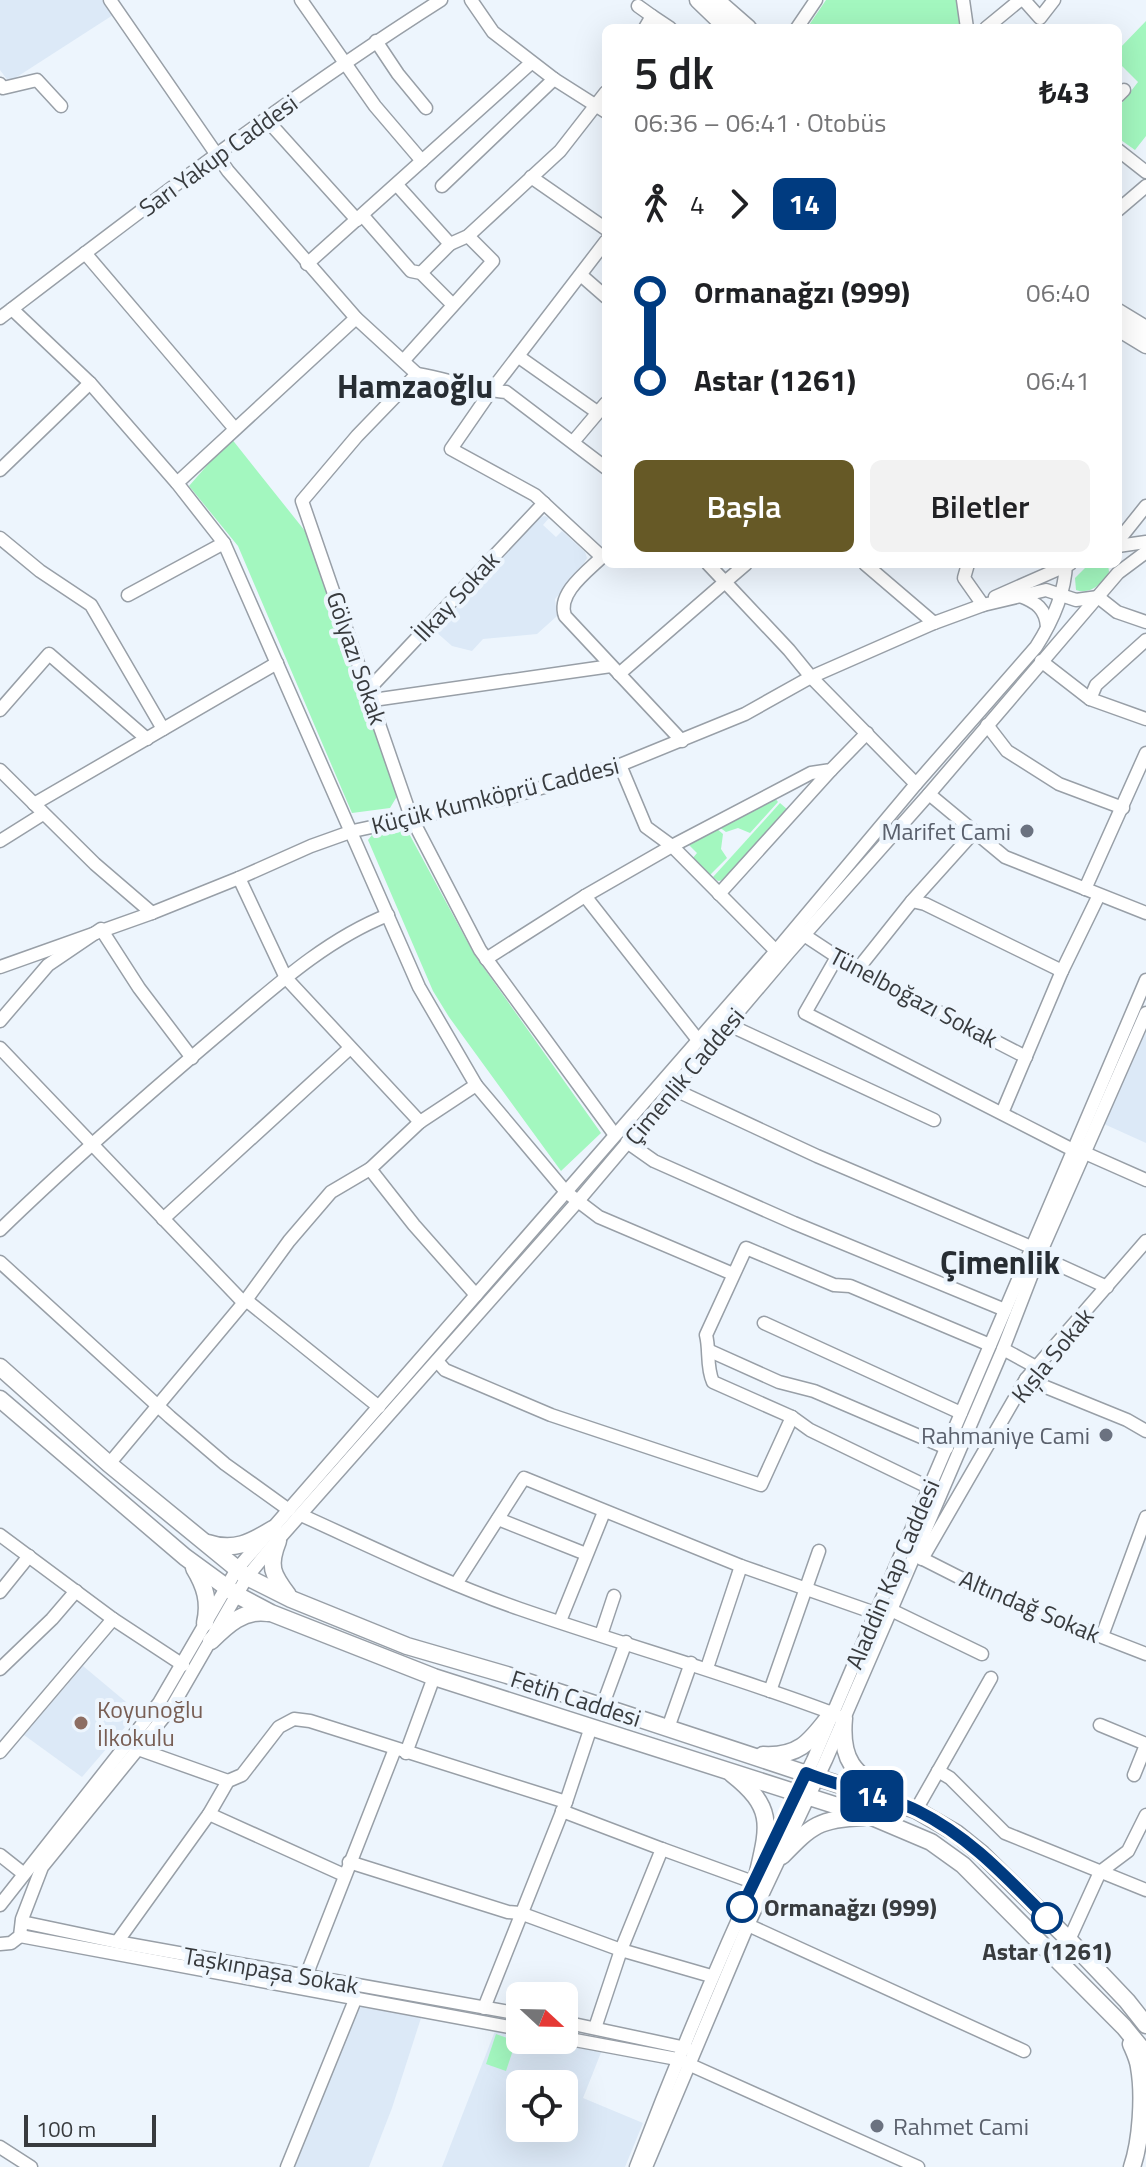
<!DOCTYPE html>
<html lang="tr">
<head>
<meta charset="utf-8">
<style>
  body { margin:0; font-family:"Titillium Web",sans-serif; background:#f2f2f2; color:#202124; height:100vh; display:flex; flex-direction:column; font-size:30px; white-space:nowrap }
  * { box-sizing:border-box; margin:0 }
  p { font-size:26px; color:#757577 }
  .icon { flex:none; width:44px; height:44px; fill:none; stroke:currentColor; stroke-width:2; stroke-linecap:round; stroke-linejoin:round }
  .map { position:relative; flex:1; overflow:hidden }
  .details { position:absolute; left:602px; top:24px; width:520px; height:544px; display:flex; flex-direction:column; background:#fff; border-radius:12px; box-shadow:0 8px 32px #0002 }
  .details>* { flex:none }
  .badge { padding:0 16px; border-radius:12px; font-size:28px; line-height:52px }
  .needle { width:52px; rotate:112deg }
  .buttons { position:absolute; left:506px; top:1982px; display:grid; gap:16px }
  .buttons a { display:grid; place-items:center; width:72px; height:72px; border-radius:12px; background:#fff; box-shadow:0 8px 32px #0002; font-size:40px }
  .scale { position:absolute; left:24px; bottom:20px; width:132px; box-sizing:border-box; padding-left:8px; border:4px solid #383b3e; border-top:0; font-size:22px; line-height:28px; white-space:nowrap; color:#383b3e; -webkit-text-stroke:6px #edf5fd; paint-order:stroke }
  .map>.badge { position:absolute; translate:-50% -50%; box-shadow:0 0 0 4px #fff }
  .legs { display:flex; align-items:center; gap:12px; height:88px; padding:0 32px; font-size:26px }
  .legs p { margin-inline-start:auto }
  .overview { display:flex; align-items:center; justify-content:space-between; height:136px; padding:0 32px }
  h1 { font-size:44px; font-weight:600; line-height:60px }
  .primary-button { display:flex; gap:16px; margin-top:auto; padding:16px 32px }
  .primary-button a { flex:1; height:92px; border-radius:12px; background:#665926; color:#fff; font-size:32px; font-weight:600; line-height:92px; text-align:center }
  .primary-button a+a { background:#f2f2f2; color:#202124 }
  ul { padding:0 32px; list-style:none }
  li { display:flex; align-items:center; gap:28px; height:88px; font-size:30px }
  li i { display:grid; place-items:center; width:12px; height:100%; margin:0 10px; background:currentColor }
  li i::after { content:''; width:20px; height:20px; margin:-10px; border:6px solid; border-radius:50%; background:#fff }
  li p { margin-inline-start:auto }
  li:first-child i { background:linear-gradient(#0000 50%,currentColor 0) }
  li:last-child i { background:linear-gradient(currentColor 50%,#0000 0) }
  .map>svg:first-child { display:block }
</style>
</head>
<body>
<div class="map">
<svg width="1146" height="2167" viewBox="0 0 1146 2167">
  <rect width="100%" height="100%" fill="#edf5fd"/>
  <g fill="#dce9f7" fill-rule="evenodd">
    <polygon points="0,0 102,0 113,15 9,82 0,70"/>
    <polygon points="545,516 549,518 543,525 556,537 562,531 585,552 587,558 578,574 555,599 557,616 537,634 483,639 472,651 452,646 435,631 540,517"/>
    <polygon points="1146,1028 1146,1143 1104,1124"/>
    <polygon points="83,1666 138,1712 82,1777 24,1735"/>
    <polygon points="359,2006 421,2018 392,2108 369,2167 294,2167"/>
    <path d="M495,2031L520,2036V2040H545L602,2050L583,2098L643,2123L625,2167H442ZM520,2084H564V2128H520Z"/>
  </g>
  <g fill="#a3f7bf">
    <polygon points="826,0 956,0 962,28 807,28"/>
    <polygon points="1146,21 1146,136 1135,150 1118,138 1118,108 1138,82 1118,62 1118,50"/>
    <polygon points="231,438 309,536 399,793 390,808 352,813 238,546 189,486"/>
    <path d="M1089,564H1108L1109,572C1103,584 1089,595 1076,590L1075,578Z"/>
    <polygon points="775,798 778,802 750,833 738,828 726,832 719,827"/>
    <polygon points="780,803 788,810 724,880 718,881 713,877"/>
    <polygon points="406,828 474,954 601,1133 561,1171 449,1017 433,991 368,840 372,835"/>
    <polygon points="716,828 723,834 721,849 727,858 710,875 692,859 697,853 687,843"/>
    <polygon points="496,2034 516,2041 506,2071 486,2064"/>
  </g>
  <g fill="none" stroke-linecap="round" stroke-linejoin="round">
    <g stroke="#989fa7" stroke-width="15">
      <g id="minor">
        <polyline points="110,0 228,171 356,318 417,374"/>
        <polyline points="301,0 375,106 422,161"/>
        <polyline points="471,0 493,32 554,79 606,112"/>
        <polyline points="963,0 967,28"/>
        <polyline points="1024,0 1040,18 1054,0"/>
        <polyline points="638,6 652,16 645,28"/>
        <polyline points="652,16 670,28"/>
        <polyline points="797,28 816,0"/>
        <polyline points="986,28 1020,0"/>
        <polyline points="376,41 398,74 426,108"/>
        <polyline points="0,84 3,88 37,80 61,106"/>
        <polyline points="1118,96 1124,90"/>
        <polyline points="266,119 357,220"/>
        <polyline points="1118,150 1146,172"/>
        <polyline points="531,177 606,229"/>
        <polyline points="397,185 450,244 421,273"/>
        <polyline points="442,186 554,79"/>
        <polyline points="1118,210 1146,186"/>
        <polyline points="363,216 411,271 421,273 452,304"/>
        <polyline points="450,244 468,236 560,151 606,92"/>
        <polyline points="85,253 235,429"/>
        <polyline points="307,264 531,63"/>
        <polyline points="582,276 606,297"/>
        <polyline points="12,309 90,383 177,483 224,543 419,987 476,1085 566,1192 599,1217 733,1274"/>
        <path d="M0,318C144,208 288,97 441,0"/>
        <polyline points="519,357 597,412"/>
        <polyline points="404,360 493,261 468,236"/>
        <polyline points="573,442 606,403"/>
        <path d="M606,468L506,392C476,390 447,379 417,374L357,436L302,501L411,817L480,950L615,1135"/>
        <polyline points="0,470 90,383"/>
        <polyline points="177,483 356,318"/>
        <polyline points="0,538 40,571 91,605 163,729"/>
        <polyline points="1118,541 1146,506"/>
        <polyline points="1118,546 1146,542"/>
        <path d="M606,553C591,569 556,592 565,616L682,741"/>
        <polyline points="602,557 535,495 451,449 491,391 606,241"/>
        <polyline points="708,564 725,582 746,564"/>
        <polyline points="865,564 934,623"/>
        <polyline points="968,564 964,578 983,605"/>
        <polyline points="128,595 224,543"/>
        <path d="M1020,596C1036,602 1046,609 1047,627"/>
        <polyline points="995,597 1070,564"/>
        <polyline points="1041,661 1090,699 1146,719"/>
        <polyline points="619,674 725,582 789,650 811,677 916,784"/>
        <polyline points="369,689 544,503"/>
        <polyline points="1090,699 1096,685 1146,640"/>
        <polyline points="373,700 611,666"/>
        <polyline points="0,710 49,654 147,739"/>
        <polyline points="987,725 1007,751 1059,784 1123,808"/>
        <polyline points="620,765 646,827 672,846 776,951"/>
        <polyline points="0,770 95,864 152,913"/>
        <polyline points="929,794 1005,857 1146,913"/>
        <polyline points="34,804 277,663"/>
        <polyline points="0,841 43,814"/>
        <polyline points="239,878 286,978 420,1122"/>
        <polyline points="1085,889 1146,753"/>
        <polyline points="719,894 831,770"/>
        <polyline points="585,896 698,1040"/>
        <polyline points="912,901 925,904 1062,971"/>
        <polyline points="804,935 857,970 1026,1057"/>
        <polyline points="837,957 805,1013 1073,1150"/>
        <polyline points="486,959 585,896 672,846 811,773 831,770 867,733"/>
        <polyline points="0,967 152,913 239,878 311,846 353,831 506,798 620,765 745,714 811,677 934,623 983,605 1046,590 1076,600 1098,597 1117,612 1146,622"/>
        <polyline points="857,970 912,901 974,832"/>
        <polyline points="0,1021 48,965 101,929 139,988 192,1058"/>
        <polyline points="727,1024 934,1120"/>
        <polyline points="0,1048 244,1303"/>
        <polyline points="673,1089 817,1156 1031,1247"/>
        <polyline points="1002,1113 1062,971 1099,895"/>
        <polyline points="627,1142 654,1161 794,1223 1005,1310"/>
        <polyline points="1085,1153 1146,1180"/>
        <polyline points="370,1169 414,1225 476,1295"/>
        <polyline points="163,1219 350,1048"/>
        <path d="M0,1230C70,1162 140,1101 214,1038C268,993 322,941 388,915"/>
        <polyline points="1039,1256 1107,1287"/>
        <polyline points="0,1262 170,1417 225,1464 289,1510"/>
        <polyline points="246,1300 379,1407"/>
        <polyline points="764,1323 961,1413"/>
        <polyline points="1003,1349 1036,1367"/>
        <polyline points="710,1351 779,1382 814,1391 947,1448"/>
        <polyline points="437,1361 445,1370 551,1415 761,1485 792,1417"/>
        <polyline points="1026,1379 1127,1420 1146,1431"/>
        <polyline points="109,1464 246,1300 289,1241 331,1192 370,1169 420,1122 476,1085"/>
        <path d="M930,1488L810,1430L792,1417L713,1382C706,1367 710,1350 706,1335L746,1248L834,1285L850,1286L990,1345"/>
        <path d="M301,1515C374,1548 445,1583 520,1609C624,1645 729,1674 832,1713"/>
        <polyline points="498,1519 586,1554"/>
        <polyline points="0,1535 113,1619 183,1665"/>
        <polyline points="917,1556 994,1595 1146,1654"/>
        <polyline points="922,1559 1026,1379 1146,1241"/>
        <polyline points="456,1584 524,1478 741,1566 875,1613"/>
        <polyline points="0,1592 29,1556"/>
        <polyline points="891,1610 982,1654"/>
        <polyline points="560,1621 604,1512"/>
        <polyline points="601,1635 614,1596"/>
        <polyline points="1102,1636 1146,1517"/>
        <polyline points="707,1668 741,1566"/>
        <polyline points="0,1669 52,1619 76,1591"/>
        <polyline points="770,1691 819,1551"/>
        <polyline points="602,1707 626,1642"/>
        <polyline points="1100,1725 1146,1744"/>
        <polyline points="668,1728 691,1663"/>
        <polyline points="138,1749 228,1781"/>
        <polyline points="0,1752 113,1619"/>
        <polyline points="406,1753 434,1677"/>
        <polyline points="938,1771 950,1778 1005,1833 1146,1890"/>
        <polyline points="1134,1775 1146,1745"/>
        <polyline points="916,1810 991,1678"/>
        <polyline points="562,1811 662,1849 621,1950 595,2028"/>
        <polyline points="209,1814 344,1875"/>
        <polyline points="662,1849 753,1882"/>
        <polyline points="0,1855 24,1874"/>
        <polyline points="349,1862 508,1912 520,1913 621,1950 711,1976"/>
        <path d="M0,1905L159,1703L237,1569L776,951L916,784L1036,647C1052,622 1065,593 1066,564"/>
        <polyline points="22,1922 117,1942 520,2014"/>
        <polyline points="748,1925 1024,2051"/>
        <polyline points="20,1936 520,2029"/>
        <polyline points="1069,1940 1100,1872 1128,1851 1146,1815"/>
        <polyline points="117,1942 209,1814 228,1781 242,1775 279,1727 294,1719 310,1721 566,1802"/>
        <polyline points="0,1944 11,1943 20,1936 22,1919 42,1867 172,1707 247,1577 269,1550 578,1201 789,952 929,794 1118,573 1146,552"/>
        <polyline points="306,1976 395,1749"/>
        <polyline points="484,2008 566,1802 591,1727"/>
        <polyline points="564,2022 686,2048"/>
        <polyline points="564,2038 677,2059 918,2167"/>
        <polyline points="0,2147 31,2167"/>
        <polyline points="287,2167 355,2000"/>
        <path d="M636,2167C689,2028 747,1893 813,1760L1146,980"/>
        <polyline points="646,2167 748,1925 826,1760 891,1610 1003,1349 1039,1256 1146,1013"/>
      </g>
    </g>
    <g stroke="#989fa7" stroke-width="19">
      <g id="major">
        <polyline points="698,0 727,28"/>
        <polyline points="716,0 748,28"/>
        <polyline points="1118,312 1146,329"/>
        <polyline points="1118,328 1146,345"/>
        <polyline points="0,1367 109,1464 247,1577 291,1599 407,1646 507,1675 916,1810 956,1833 982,1854 1069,1940 1127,2001 1146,2025"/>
        <polyline points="0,1399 185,1557 237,1595 271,1613 434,1677 872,1817 931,1842 963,1865 1124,2027 1146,2054"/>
        <path d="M278,1541C268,1566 272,1574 288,1595"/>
        <path d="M208,1543C234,1552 251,1542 273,1529"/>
        <path d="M194,1568C205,1586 210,1602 205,1623"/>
        <path d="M211,1641C227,1625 244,1609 268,1613"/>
        <path d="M844,1718C840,1762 854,1772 888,1795"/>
        <path d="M763,1755C801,1757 811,1740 832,1713"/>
        <path d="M732,1774C774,1807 769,1825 758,1872"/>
        <path d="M782,1856C812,1825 819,1819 863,1817"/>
        <path d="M1131,2044C1134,2051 1138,2059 1139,2067C1144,2095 1141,2141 1132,2167"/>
      </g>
    </g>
    <use href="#minor" stroke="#fff" stroke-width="12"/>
    <use href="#major" stroke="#fff" stroke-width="16"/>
  </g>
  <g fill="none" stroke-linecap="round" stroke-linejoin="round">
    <g stroke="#fff" stroke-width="18">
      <path id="line-1" d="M742,1907L806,1773C842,1788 884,1794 918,1811C970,1837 1007,1878 1047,1918"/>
    </g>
    <use href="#line-1" stroke="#003b80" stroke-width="12"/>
  </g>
  <g fill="#6b7280" stroke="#edf5fd" stroke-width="3">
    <circle cx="1027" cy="831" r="8"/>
    <circle cx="1106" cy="1435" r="8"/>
    <circle cx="877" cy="2126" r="8"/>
  </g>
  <circle fill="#8d6e63" stroke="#edf5fd" stroke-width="3" cx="81" cy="1723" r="8"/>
  <g fill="#fff" stroke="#003b80" stroke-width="4">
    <circle cx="742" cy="1907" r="14"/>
    <circle cx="1047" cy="1918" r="14"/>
  </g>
  <g text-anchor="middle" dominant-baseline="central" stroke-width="8" stroke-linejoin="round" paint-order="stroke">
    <g font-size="24" fill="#383b3e" stroke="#edf5fd">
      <text transform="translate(218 155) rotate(-36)">Sarı Yakup Caddesi</text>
      <text transform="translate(456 596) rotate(-47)">İlkay Sokak</text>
      <text transform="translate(357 658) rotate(71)">Gölyazı Sokak</text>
      <text transform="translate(495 795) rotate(-14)">Küçük Kumköprü Caddesi</text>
      <text transform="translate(914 997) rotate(28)">Tünelboğazı Sokak</text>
      <text transform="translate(684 1076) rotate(-50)">Çimenlik Caddesi</text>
      <text transform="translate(1052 1355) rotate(-51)">Kışla Sokak</text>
      <text transform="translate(892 1574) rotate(-67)">Aladdin Kap Caddesi</text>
      <text transform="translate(1030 1606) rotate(23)">Altındağ Sokak</text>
      <text transform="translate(576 1698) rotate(18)">Fetih Caddesi</text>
      <text transform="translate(271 1970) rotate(10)">Taşkınpaşa Sokak</text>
    </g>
    <g font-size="24" fill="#5b616d" stroke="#edf5fd" text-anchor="end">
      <text x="1011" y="831">Marifet Cami</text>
      <text x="1090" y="1435">Rahmaniye Cami</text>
      <text x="893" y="2126" text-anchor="start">Rahmet Cami</text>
    </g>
    <g font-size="24" fill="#785e54" stroke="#edf5fd" text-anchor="start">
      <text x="97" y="1709">Koyunoğlu<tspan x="97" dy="28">İlkokulu</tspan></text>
    </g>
    <g font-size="24" font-weight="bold" fill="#383b3e" stroke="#edf5fd" text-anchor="start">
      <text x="764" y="1907">Ormanağzı (999)</text>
      <text x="1047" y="1951" text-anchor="middle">Astar (1261)</text>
    </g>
    <g font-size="32" font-weight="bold" fill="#272d33" stroke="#edf5fd">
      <text x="415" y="386">Hamzaoğlu</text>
      <text x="1000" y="1262">Çimenlik</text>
    </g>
  </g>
</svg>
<div class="buttons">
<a><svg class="needle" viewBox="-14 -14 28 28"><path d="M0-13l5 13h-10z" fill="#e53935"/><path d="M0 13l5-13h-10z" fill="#757577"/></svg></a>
<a><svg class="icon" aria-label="locate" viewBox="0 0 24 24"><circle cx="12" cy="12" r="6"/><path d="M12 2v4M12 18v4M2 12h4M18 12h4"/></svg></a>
</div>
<div class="scale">100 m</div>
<b class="badge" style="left:872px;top:1796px;background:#003b80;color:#fff">14</b>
<section class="details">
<div class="overview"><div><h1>5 dk</h1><p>06:36 – 06:41 · Otobüs</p></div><b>₺43</b></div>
<div class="legs"><svg class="icon" aria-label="walk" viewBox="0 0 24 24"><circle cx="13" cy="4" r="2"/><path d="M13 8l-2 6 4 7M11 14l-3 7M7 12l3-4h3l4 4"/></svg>4<svg class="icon" aria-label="forward" viewBox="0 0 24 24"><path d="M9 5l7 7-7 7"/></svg><b class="badge" style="background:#003b80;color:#fff">14</b></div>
<ul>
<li><i style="color:#003b80"></i><b>Ormanağzı (999)</b><p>06:40</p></li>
<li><i style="color:#003b80"></i><b>Astar (1261)</b><p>06:41</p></li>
</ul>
<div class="primary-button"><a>Başla</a><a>Biletler</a></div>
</section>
</div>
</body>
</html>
